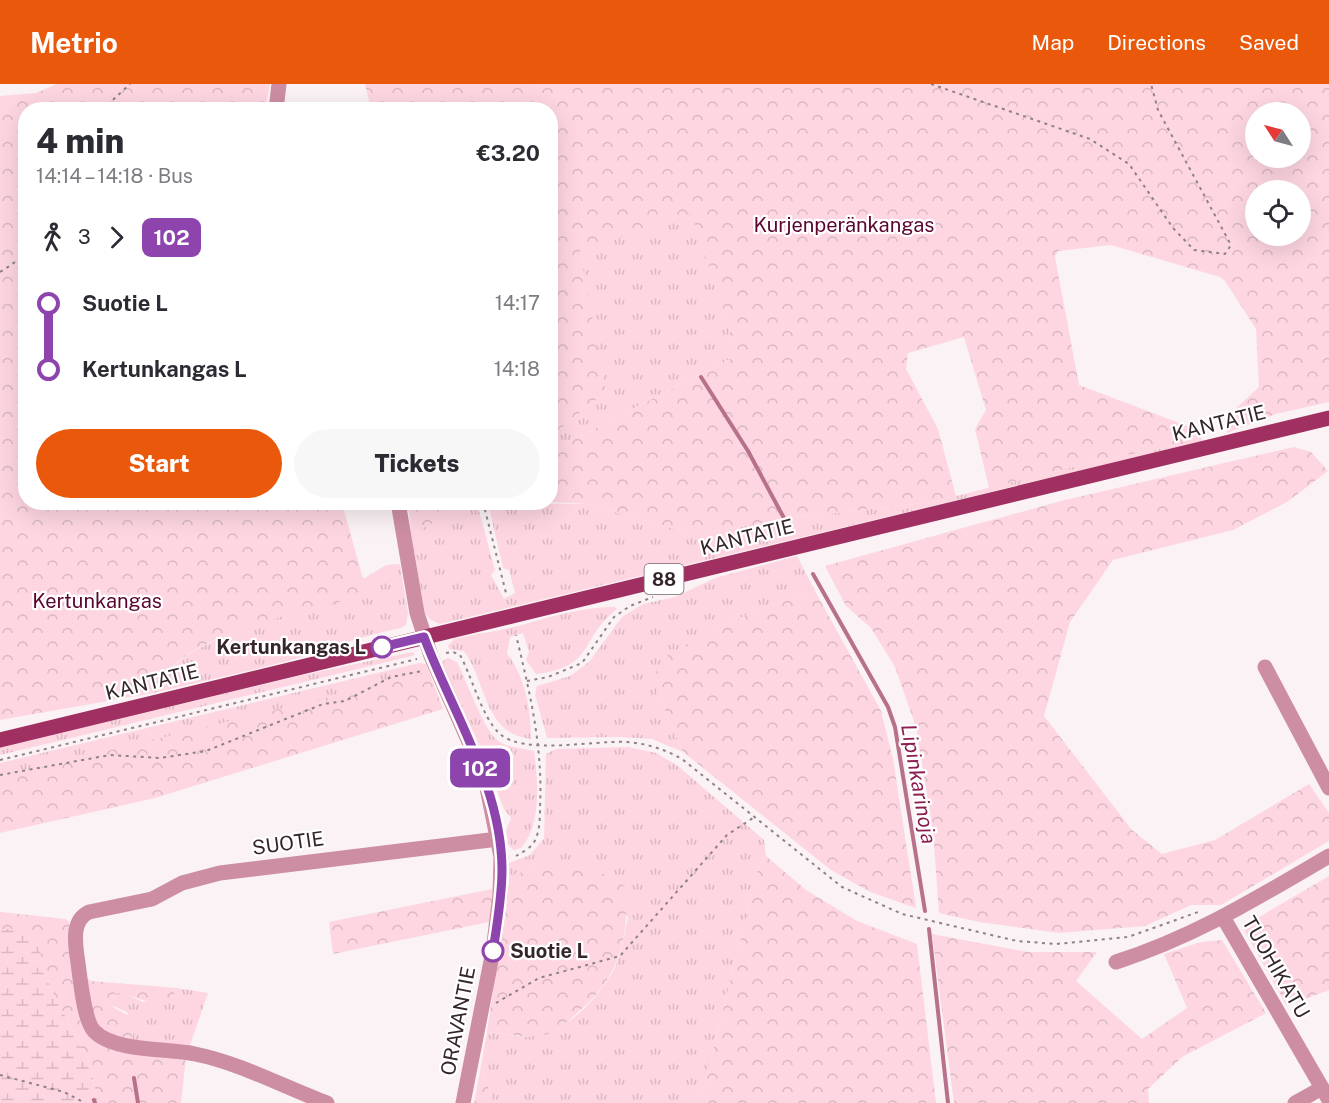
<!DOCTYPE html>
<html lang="en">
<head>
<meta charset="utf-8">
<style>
  body { margin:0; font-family:"Public Sans",sans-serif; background:#f7f7f7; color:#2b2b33; height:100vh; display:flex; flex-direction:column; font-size:22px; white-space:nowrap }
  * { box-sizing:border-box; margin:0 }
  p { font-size:20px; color:#7c7c81 }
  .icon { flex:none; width:33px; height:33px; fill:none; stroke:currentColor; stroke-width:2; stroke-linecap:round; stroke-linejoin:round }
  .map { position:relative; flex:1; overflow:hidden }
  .panel { position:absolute; left:18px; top:18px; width:540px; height:408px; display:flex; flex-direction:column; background:#fff; border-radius:24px; box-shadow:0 6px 24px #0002 }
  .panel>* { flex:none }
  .badge { padding:0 12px; border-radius:9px; font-size:21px; line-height:39px }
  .needle { width:39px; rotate:306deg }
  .buttons { position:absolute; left:1245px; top:18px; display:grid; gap:12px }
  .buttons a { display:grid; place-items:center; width:66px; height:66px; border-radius:50%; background:#fff; box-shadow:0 6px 24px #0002; font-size:30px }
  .map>.badge { position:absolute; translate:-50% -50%; box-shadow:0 0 0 3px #fff }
  .legs { display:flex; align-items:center; gap:9px; height:66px; padding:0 18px; font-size:20px }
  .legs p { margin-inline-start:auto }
  .head { display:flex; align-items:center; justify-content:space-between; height:102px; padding:0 18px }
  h1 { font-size:33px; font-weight:800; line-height:45px }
  .button { display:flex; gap:12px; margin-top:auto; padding:12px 18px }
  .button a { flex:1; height:69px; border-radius:36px; background:#ea580c; color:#fff; font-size:24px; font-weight:800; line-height:69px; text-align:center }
  .button a+a { background:#f7f7f7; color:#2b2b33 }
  ul { padding:0 18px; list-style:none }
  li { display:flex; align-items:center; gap:21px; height:66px; font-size:22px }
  li i { display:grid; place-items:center; width:9px; height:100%; margin:0 8px; background:currentColor }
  li i::after { content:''; width:15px; height:15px; margin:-8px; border:4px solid; border-radius:50%; background:#fff }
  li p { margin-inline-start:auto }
  li:first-child i { background:linear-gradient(#0000 50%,currentColor 0) }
  li:last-child i { background:linear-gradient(currentColor 50%,#0000 0) }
  header { display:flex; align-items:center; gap:36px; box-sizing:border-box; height:84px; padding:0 30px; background:#ea580c; color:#fff }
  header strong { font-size:28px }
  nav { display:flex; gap:33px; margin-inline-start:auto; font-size:21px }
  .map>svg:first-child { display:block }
</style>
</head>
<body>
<header>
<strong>Metrio</strong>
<nav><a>Map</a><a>Directions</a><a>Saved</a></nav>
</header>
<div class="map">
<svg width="1329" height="1019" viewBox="0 0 1329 1019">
  <defs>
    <pattern id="grass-tufts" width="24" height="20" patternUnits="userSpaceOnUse" patternTransform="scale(1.5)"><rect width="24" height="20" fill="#fdd6e1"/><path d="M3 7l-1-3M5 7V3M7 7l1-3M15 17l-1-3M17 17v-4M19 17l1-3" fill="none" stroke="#d9b8c1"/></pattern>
    <pattern id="forest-crowns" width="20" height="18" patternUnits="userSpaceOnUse" patternTransform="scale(1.5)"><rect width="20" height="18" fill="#fdd6e1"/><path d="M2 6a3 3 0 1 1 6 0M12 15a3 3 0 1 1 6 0" fill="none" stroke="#d9b8c1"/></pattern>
    <pattern id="wetland-marsh" width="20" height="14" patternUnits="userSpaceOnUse" patternTransform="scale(1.5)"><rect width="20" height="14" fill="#fdd6e1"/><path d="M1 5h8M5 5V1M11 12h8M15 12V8" fill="none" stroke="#d9b8c1"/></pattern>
  </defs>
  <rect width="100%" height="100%" fill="#faf2f4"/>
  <g fill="url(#grass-tufts)">
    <polygon points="691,128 738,271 551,367 551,352 606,308 579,167"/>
    <polygon points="1203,357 440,540 431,536 424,528 411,449 427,442 449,423 446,419 477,419 495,486 491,491 504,515 515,509 509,486 503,484 488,419 587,420 692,450 701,450 791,434 932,418 1105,375"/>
    <polygon points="797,472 815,507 758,526 707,549 654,600 683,668 652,655 620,653 547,654 535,610 537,602 570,592 589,578 622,533 643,520 675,513 715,494"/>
    <path d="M400,480L408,529L406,541L401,544C364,551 328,565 291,576C246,588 199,598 153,609C174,553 306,524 361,505L363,495L386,481Z"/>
    <path d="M615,523L617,525C579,554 596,583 536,590L526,576L529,568L523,549L510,553L507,570C525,591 531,626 531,655C484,650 487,599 464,567L449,565L448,562L454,555C480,549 507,546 532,538C560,530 586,523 615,523Z"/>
    <polygon points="412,568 415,570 412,572 0,671 0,663 299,592"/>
    <path d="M448,574L457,578C466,596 484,646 498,657C509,664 522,664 534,667C538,696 542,741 521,764L514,766L509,762L506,747L511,734L504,725C495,702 487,677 477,655C467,634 443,599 443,577Z"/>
    <polygon points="419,579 426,580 430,590 0,693 0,679"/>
    <path d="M628,663L656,669L678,682L764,756L766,772L759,781L700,1019H490L491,1011L481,982L487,948C501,949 519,954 533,952C565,949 595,917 611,891C621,874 624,852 628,833L535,783L509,793V779L530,771L544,754L546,670L556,665Z"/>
    <polygon points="177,904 208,909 189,964 131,955 133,950 127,928 111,921 114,909 124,909 143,918 172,913"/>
  </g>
  <g fill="url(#forest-crowns)" fill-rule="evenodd">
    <path d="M57,0H270L265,25L26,26V418L342,419L363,495L361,505L354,514C298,530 176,550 153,609L0,636V12L36,9Z"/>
    <path d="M365,0H1329V318L1276,330L1227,349L1228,332L1259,303L1256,245L1225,197L1220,193L1111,161L1058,167L1055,173L1079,301L1195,345L1203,357L1105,375L989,404L975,345L986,326L964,253L908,269L906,285L938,345L956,412L932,418L791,434L701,450H692L587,420L551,418V367L738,271L691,129L580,167L606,308L551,352L550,26L371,25ZM1256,28H1300V74H1256ZM1256,106H1300V152H1256Z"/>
    <polygon points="1294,363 1311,368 1328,387 1287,418 1233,446 1113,476 1070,538 1044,632 1132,746 1162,770 1215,756 1309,700 1329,729 1329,757 1221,821 1191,821 1145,842 1059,849 979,838 939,829 933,747 916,643 895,583 871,544 846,522 825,482 1061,417"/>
    <path d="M408,419H446L449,423C441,437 426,443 411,449Z"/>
    <polygon points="815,507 881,627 893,675 916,824 870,808 831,786 683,668 654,600 657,584 669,570 707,549 758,526"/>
    <polygon points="427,589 430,590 443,625 155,714 0,749 0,693"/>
    <polygon points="766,772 806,806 857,837 917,860 936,1019 700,1019 759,781"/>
    <path d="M535,783C574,783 592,779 625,802C630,854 619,895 577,929C570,935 563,943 555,947C535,957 508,950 487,948L509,793Z"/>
    <polygon points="1329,792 1329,906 1287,922 1242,843"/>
    <polygon points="494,802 489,838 333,870 329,838 492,805"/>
    <polygon points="0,828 66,835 69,838 74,884 88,949 186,973 181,1019 98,1019 90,979 50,903 37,859 0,845"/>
    <polygon points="932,850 1028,868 1097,868 1076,897 1142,955 1187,924 1164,870 1201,858 1222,856 1266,929 1182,973 1148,1005 1149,1019 954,1019"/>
    <path d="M84,891L91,897L177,904L172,913C141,925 140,909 114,909L111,921C123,933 140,927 131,955C86,946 93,932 84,891Z"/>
    <polygon points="481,982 491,1011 490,1019 474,1019"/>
  </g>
  <polygon fill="url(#wetland-marsh)" points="0,845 18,845 37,859 50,903 90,979 98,1019 0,1019"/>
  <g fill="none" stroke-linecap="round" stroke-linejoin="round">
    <g stroke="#b8718a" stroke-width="4">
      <polyline points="701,293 748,367 785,436"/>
      <polyline points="813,490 888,623 895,643 925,827"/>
      <polyline points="929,845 948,1019"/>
      <polyline points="134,994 138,1019"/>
      <polyline points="94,1016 95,1019"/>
    </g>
    <g stroke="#8e8286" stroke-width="2" stroke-dasharray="3 4.5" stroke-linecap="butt">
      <polyline points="931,0 1090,55 1129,80 1173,144 1194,166 1225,170 1231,161 1158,26 1151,0"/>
      <polyline points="102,26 130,0"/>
      <path d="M0,188C35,167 17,168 26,136"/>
      <polyline points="483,418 506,509"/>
      <path d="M446,569L453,568L460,571C472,593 482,633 499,649C523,672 593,656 625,658C646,659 664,665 682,675L842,803L902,830L1017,857L1056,860L1128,853L1201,827"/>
      <polyline points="527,597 548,593 582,579 614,533 630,522 653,513"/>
      <polyline points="0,676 417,575"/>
      <polyline points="0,691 110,671 160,674 206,667 323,620 345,617 391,593 422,587"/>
      <path d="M516,772C523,768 533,763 536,754C540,745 540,732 540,723C543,663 530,609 516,551"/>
      <polyline points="496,919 539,894 620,872 727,751 753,734"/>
      <polyline points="0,991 64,1008 85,1019"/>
    </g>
    <g stroke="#cd8ea3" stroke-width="15">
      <polyline points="276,26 279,0"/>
      <polyline points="398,418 417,529 431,572 485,694 501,773 500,811 493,867 463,1019"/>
      <polyline points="1265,583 1329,704"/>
      <polyline points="1223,833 1329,1016"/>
      <path d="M1116,878C1196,852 1257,814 1329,772"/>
      <path d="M327,1019C284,1003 240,979 195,970C168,964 114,968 94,947C83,935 80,890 77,872C75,857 72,836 89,828L152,815L182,799L220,789L498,755"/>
      <polyline points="1295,1019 1322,1004"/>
    </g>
    <polyline stroke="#a03061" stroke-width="15" points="0,656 1329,334"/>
  </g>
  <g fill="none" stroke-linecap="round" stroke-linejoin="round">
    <g stroke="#fff" stroke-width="14">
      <path id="line-1" d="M382,563L424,553C452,628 502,703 502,786C502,813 497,841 493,867"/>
    </g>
    <use href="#line-1" stroke="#8e44ad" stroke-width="9"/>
  </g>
  <g fill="#fff" stroke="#8e44ad" stroke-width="3">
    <circle cx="382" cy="563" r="10"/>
    <circle cx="493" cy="867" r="10"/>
  </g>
  <g text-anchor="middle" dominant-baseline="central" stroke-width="4.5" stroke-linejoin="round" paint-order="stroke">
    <rect fill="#fff" stroke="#71676b" stroke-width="1.5" x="644.5" y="480" width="39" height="30" rx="4.5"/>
    <g font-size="18" font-weight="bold" fill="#34262b">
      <text x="664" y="495">88</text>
    </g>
    <g font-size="20" fill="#5b0530" stroke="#fff">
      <text x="844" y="141">Kurjenperänkangas</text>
      <text x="97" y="517">Kertunkangas</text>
    </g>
    <g font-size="20" fill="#34262b" stroke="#fff">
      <text transform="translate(1219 339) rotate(-14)">KANTATIE</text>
      <text transform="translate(747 453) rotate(-14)">KANTATIE</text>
      <text transform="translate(152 598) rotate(-14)">KANTATIE</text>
      <text transform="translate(288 759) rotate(-8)">SUOTIE</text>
      <text transform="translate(1276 883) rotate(60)">TUOHIKATU</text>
      <text transform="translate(458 937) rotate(-79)">ORAVANTIE</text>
    </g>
    <g font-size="20" font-weight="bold" fill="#34262b" stroke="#fff" text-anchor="end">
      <text x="366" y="563">Kertunkangas L</text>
      <text x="510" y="867" text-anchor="start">Suotie L</text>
    </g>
    <g font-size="21" font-style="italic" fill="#8c1d50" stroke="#fff">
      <text transform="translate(919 700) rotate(80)">Lipinkarinoja</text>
    </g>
  </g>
</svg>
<div class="buttons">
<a><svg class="needle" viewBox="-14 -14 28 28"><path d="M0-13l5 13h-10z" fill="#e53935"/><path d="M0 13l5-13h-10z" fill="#7c7c81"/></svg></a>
<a><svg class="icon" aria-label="locate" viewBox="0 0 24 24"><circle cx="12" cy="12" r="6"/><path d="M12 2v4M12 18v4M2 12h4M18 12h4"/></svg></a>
</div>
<b class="badge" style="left:480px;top:684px;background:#8e44ad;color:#fff">102</b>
<section class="panel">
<div class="head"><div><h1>4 min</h1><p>14:14 – 14:18 · Bus</p></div><b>€3.20</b></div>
<div class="legs"><svg class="icon" aria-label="walk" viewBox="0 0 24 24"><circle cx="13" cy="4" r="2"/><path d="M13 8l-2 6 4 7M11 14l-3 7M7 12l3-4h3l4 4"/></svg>3<svg class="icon" aria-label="forward" viewBox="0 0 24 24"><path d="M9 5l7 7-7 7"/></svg><b class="badge" style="background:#8e44ad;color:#fff">102</b></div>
<ul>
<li><i style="color:#8e44ad"></i><b>Suotie L</b><p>14:17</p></li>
<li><i style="color:#8e44ad"></i><b>Kertunkangas L</b><p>14:18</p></li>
</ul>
<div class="button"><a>Start</a><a>Tickets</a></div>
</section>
</div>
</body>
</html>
